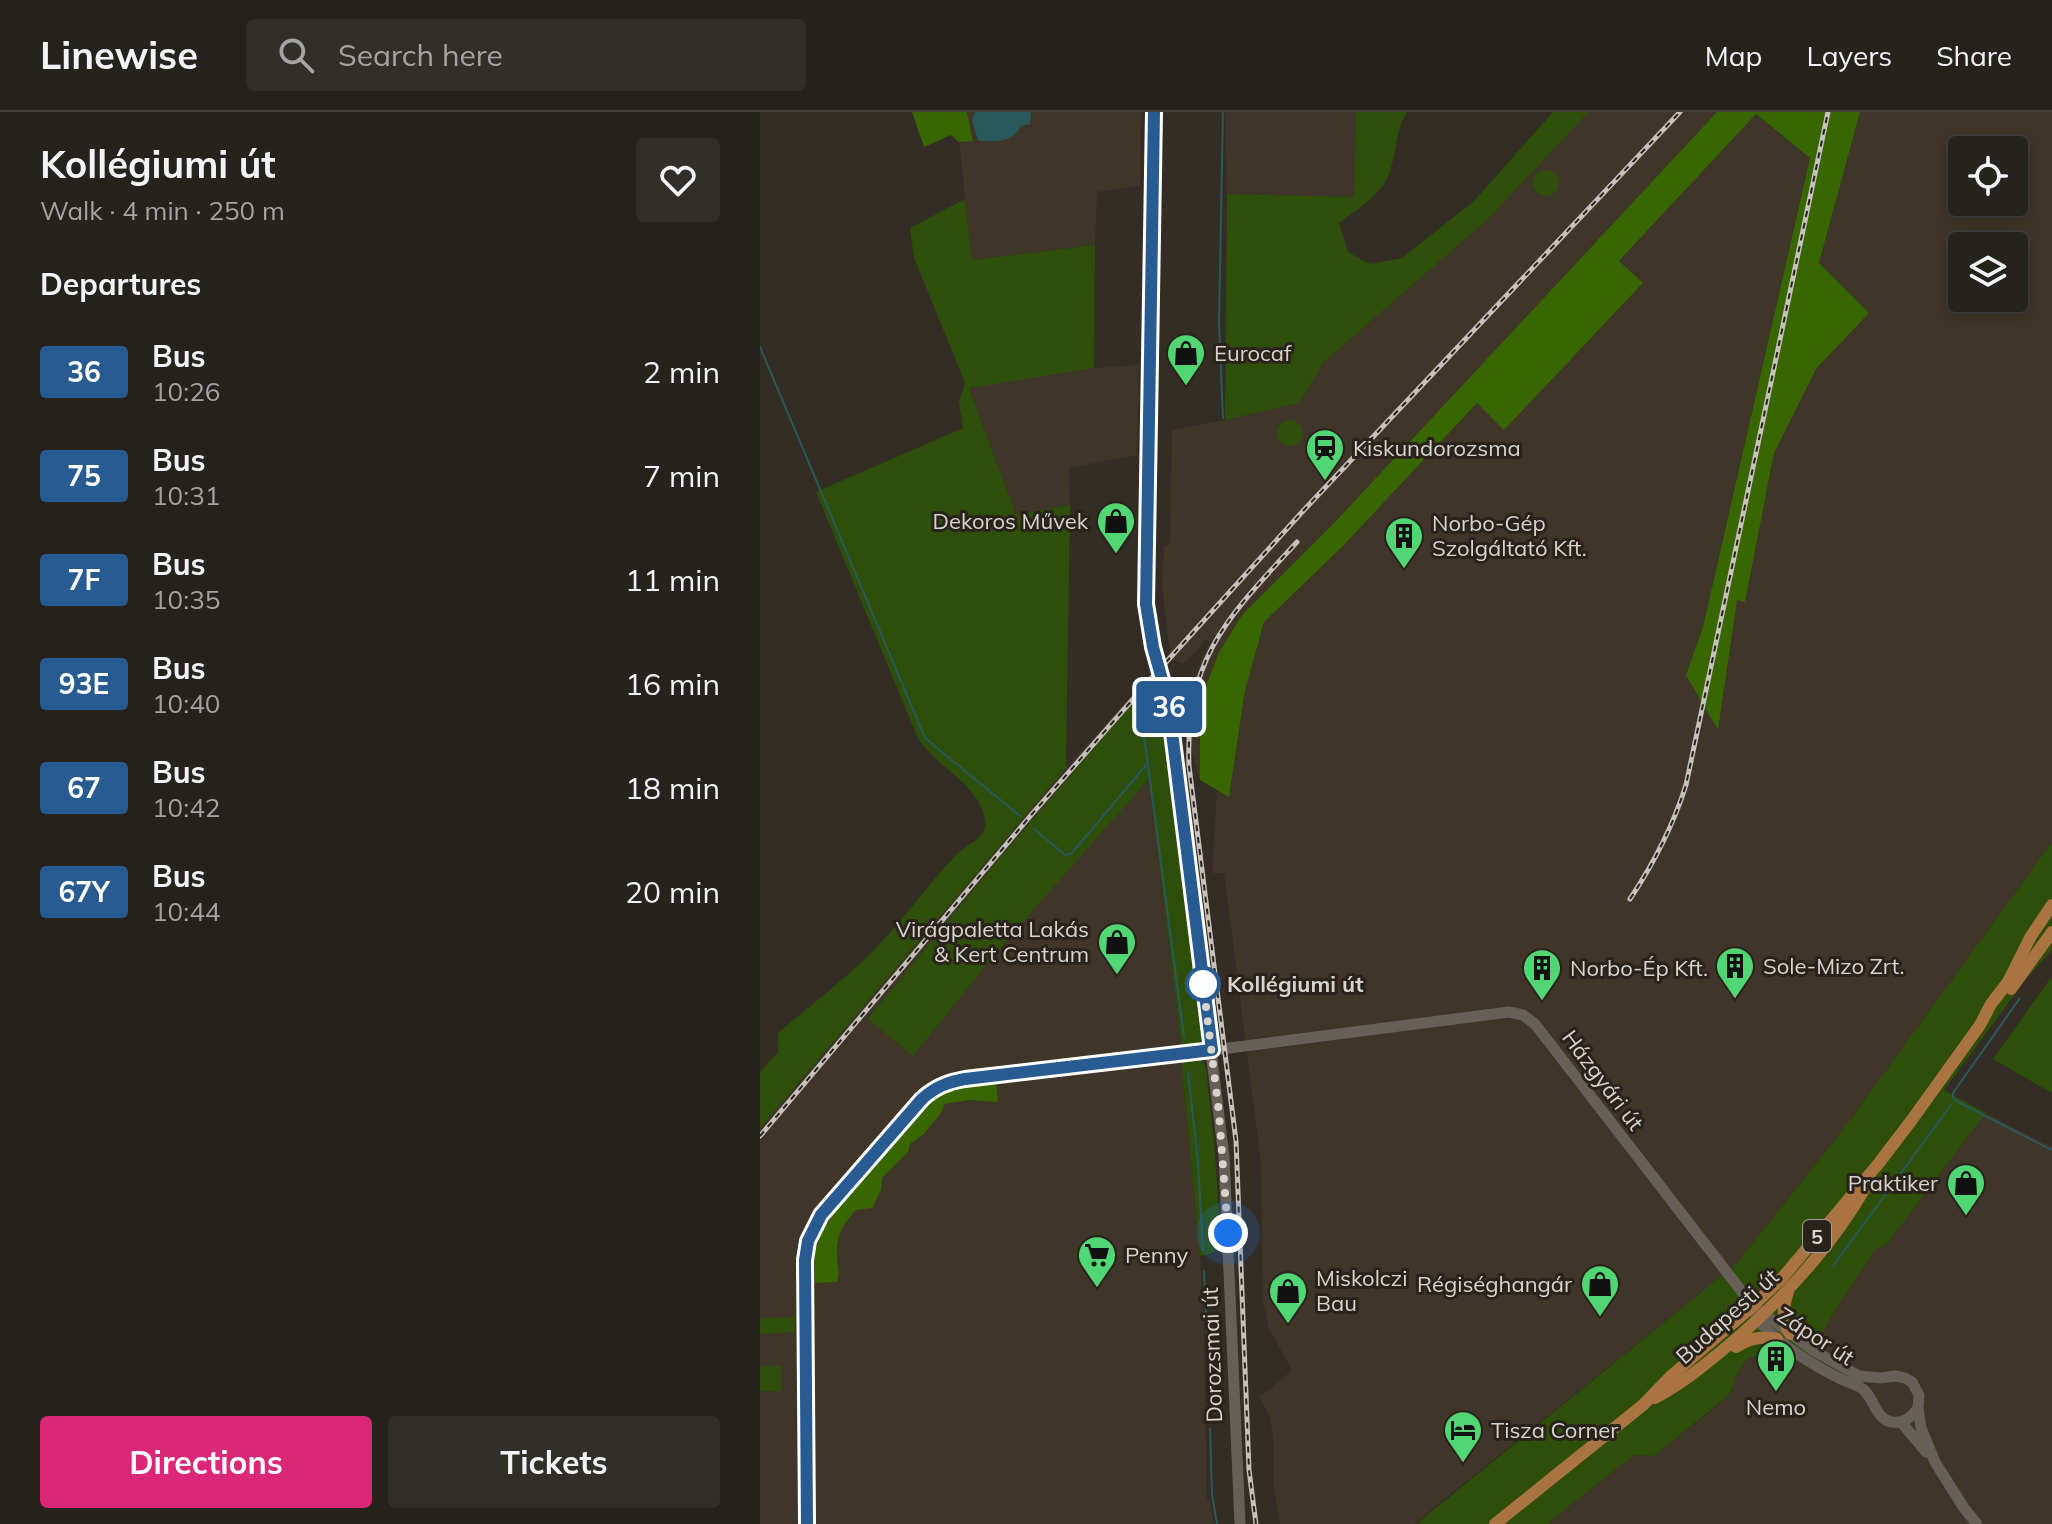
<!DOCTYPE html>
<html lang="en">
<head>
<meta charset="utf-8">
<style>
  body { margin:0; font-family:Mulish,sans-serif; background:#322f29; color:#f1f3f6; height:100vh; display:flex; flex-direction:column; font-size:30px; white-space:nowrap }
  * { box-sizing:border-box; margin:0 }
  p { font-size:26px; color:#a4a4a3 }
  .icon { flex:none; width:44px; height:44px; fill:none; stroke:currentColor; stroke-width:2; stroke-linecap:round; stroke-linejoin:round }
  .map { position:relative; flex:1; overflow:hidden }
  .panel { display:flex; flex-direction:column; background:#26221c; width:760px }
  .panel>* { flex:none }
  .badge { padding:0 16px; border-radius:6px; font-size:28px; line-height:52px }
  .controls { position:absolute; left:1188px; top:24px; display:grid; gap:16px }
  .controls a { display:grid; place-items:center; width:80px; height:80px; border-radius:8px; background:#26221c; box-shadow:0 4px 20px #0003,0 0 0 2px #423f3b; font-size:40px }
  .you { position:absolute; width:40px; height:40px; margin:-20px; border:6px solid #fff; border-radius:50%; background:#1a73e8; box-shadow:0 0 0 12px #1a73e833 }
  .map>.badge { position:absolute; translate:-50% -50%; box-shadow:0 0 0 4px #fff }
  h2 { padding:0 40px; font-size:30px; line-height:72px }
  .round { display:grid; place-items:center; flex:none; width:84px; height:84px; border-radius:8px; background:#322f29 }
  .summary { display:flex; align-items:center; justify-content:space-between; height:136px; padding:0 40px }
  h1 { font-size:38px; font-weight:700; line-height:60px }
  .button { display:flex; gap:16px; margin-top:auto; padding:16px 40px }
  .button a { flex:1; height:92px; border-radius:8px; background:#db2777; color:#fff; font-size:32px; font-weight:700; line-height:92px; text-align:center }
  .button a+a { background:#322f29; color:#f1f3f6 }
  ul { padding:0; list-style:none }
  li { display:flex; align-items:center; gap:24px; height:104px; padding:0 40px }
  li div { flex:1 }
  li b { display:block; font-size:30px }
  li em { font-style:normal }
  li .badge { min-width:88px; font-weight:700; text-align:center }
  header { display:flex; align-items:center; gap:48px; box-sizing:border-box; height:112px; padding:0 40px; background:#26221c; border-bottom:2px solid #423f3b }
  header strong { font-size:38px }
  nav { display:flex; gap:44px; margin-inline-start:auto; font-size:28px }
  .search { width:560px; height:72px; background:#322f29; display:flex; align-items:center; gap:20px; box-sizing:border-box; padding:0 28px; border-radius:8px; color:#a4a4a3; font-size:30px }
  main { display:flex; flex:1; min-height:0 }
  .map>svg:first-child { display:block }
</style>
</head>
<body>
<header>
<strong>Linewise</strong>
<div class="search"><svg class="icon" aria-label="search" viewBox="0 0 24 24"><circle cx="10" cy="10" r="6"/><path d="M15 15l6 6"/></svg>Search here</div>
<nav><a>Map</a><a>Layers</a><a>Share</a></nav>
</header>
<main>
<section class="panel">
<div class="summary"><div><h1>Kollégiumi út</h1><p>Walk · 4 min · 250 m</p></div><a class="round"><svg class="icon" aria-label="heart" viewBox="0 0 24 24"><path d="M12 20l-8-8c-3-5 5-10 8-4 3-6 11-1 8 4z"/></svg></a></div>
<h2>Departures</h2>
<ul>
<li><span class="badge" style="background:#275b91;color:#fff">36</span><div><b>Bus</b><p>10:26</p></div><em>2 min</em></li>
<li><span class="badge" style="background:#275b91;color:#fff">75</span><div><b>Bus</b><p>10:31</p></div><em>7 min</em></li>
<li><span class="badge" style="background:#275b91;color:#fff">7F</span><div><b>Bus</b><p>10:35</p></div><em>11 min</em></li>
<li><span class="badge" style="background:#275b91;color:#fff">93E</span><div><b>Bus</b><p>10:40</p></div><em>16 min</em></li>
<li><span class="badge" style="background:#275b91;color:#fff">67</span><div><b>Bus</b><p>10:42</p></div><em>18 min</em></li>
<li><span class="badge" style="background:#275b91;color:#fff">67Y</span><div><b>Bus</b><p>10:44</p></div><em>20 min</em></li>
</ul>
<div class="button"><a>Directions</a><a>Tickets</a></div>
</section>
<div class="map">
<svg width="1292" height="1412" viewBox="0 0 1292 1412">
  <rect width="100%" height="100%" fill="#332d25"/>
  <g fill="#3f3528" fill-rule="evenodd">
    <polygon points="207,0 381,0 380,74 337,80 335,133 212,148 199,30 213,28"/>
    <polygon points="465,0 596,0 594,85 467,82"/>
    <polygon points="829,0 957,0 575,410 482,503 459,540 447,571 440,598 440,668 425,616 428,587 437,557 450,531 446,527 432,544 422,552 412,547 242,743 109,907 153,943 246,829 389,666 423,947 423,965 440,1144 444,1216 447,1389 450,1389 454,1412 0,1412 0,1016 306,656 410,541 402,474 404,435 410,431 412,318 465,308 539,291 564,250 726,109"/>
    <path d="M1100,0H1292V730L1082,1019L976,1152L654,1412H520L514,1374V1333L510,1306L499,1284L508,1279L532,1258L509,1217L503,1189L501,1050L464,761H452L457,678L469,684L485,579L504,510L582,435L717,291L744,317L883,171L859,150L995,2L1050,46L943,515L926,563L977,487L985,489L1014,341L1056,257L1109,201L1059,151ZM1202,38H1254V90H1202ZM1202,134H1254V186H1202Z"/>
    <polygon points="379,253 377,343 309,356 310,393 256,404 209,275 334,256"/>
    <polygon points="1226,1001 1292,1035 1292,1412 787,1412 874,1343 894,1344 968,1285 972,1280 973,1271 981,1255 988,1246 996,1244 1012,1249 1036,1245 1047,1251 1074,1200 1116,1136 1127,1132"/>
  </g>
  <g fill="#2d4f09">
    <path d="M596,0H647C636,17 637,36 631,56C624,82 599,96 579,111L588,140L610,152L642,146L714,89L793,0H829L726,109L564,250L539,291L465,308L467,82L594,85Z"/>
    <circle cx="786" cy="71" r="13"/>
    <path d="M205,87L212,148L335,133L334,256L209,276L256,403L310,393L306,656L0,1016V960L18,940V921C47,896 79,872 107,845C139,814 165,776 196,743C207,731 228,728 225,708C219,670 174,655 157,624L56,380L203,316L199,289L205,271L154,146L150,116Z"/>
    <circle cx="530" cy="321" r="13"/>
    <path d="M394,567L405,623L442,925C438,935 432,936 422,938L389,667L246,829L153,944L108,907L242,743Z"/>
    <path d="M1292,730V838L1267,866L1184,978L1226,1001L1127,1132L1116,1137L1074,1200L1047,1251L1036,1245L1012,1249L996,1244L988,1246C983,1253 978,1259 975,1267C972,1274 973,1279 968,1284L894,1344L874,1343L787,1412H656L976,1152L1082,1019Z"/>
    <polygon points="1292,864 1292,981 1233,947"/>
    <path d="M433,946L443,950L446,956C451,1000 456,1044 458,1088C459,1102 462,1118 459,1132C457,1141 449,1143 440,1144L423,965V947Z"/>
    <polygon points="35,1205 35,1220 0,1222 0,1206"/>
    <rect x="0" y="1254" width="21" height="25"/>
  </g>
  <g fill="#386601">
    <polygon points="152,0 207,0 213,29 199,30 191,23 164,35"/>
    <polygon points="957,0 1100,0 1059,151 1109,201 1056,257 1014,341 985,490 977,488 958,618 926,563 943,515 1050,46 996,2 859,149 883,171 744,318 717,291 582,435 504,510 485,579 469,685 440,668 440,598 447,571 459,540 482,503 575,410"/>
    <path d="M236,971L238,990L210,988L184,992L183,998L164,1022L150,1032L148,1040L122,1066L121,1078L112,1096L96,1098C82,1113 76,1124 77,1145C78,1157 80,1157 77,1170L55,1171L54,1143L61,1120L81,1092L167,993L182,980L202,975Z"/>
  </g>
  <path fill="#2a595d" d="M216,0H271L270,12L261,14C252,31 239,29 222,29L218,28L212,9L214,2Z"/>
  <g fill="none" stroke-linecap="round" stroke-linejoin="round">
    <g stroke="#2a595d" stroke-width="2">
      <polyline points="463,0 459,211 463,306"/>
      <polyline points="0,235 165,626 260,704"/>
      <polyline points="380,593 424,925"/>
      <polyline points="274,717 305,743 311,742 387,652"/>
      <polyline points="1260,886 1193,981 1193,986 1198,990 1292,1038"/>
      <polyline points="428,960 438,1050 443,1139"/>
      <polyline points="1073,1154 1191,993"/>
      <polyline points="444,1159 450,1297"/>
      <polyline points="450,1317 452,1383 457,1412"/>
    </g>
    <g stroke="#676058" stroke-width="11">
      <polyline points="394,0 386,492 393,535 408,589 464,1045 480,1412"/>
      <path d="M996,1202C1004,1225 1060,1257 1083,1268C1089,1271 1095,1272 1100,1275C1115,1284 1114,1307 1132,1310C1144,1312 1152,1305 1158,1296"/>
      <polyline points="1141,1310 1166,1340"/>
      <polyline points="47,1412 45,1148 51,1121 61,1103 169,980 185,971 205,967 431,941 749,900 763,903 775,912 993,1194 1054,1239 1099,1264 1121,1266 1135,1264 1145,1266 1152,1270 1159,1283 1158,1296 1161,1316 1175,1350 1204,1396 1217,1412"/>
    </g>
    <g stroke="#aa7342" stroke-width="12">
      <polyline points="1251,877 1292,820"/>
      <path d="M1028,1180C1023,1196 1021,1207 1030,1222"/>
      <path d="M976,1235C990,1226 1001,1224 1017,1227"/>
      <path d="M895,1286C923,1271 946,1252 970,1232C1023,1187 1069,1138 1104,1078"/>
      <polyline points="735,1412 883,1293 911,1264 993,1194 1023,1165 1119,1051 1151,1009 1220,913 1231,892 1248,870 1271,824 1292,793"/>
    </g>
    <g stroke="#c6c1bc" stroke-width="5">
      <g id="rail">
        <path d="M870,787C894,751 913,714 926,673L1068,0"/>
        <polyline points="0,1024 272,702 389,569 543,399 920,0"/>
        <path d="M496,1412L489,1358L476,1029L429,654C425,545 468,505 537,430"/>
      </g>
    </g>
    <use href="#rail" stroke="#29231c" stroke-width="2" stroke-dasharray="6" stroke-linecap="butt"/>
  </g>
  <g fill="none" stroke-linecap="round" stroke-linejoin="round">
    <g stroke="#fff" stroke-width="18">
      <path id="line" d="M47,1412L45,1148L48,1129L61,1103L162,987C175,975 188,970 205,967L452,938L408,589L393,535L386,492L394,0"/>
    </g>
    <use href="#line" stroke="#275b91" stroke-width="12"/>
    <polyline stroke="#d7d3ce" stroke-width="8" stroke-dasharray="0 14.4" points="443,872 442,862 459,1001 468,1121"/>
  </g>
  <defs>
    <g id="shop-pin" transform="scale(2)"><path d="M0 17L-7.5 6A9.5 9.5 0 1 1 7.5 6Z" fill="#51d674" stroke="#29231c"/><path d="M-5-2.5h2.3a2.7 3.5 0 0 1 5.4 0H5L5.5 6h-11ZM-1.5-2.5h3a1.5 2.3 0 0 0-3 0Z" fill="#111"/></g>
    <g id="station-pin" transform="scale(2)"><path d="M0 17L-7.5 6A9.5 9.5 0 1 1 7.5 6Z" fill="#51d674" stroke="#29231c"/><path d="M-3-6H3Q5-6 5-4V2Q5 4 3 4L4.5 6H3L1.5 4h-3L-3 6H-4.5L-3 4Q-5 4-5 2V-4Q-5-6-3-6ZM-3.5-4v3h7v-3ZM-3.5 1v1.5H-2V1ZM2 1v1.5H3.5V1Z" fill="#111"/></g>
    <g id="building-pin" transform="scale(2)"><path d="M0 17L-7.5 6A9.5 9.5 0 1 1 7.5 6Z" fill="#51d674" stroke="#29231c"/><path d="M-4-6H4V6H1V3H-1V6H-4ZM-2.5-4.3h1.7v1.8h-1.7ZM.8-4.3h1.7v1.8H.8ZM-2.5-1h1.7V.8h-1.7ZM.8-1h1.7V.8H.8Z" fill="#111"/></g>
    <g id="supermarket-pin" transform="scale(2)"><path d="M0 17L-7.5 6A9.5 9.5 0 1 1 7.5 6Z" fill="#51d674" stroke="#29231c"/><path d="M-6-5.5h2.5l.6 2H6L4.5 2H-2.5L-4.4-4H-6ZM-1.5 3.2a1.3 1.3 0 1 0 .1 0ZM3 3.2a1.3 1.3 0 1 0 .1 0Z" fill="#111"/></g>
    <g id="hotel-pin" transform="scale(2)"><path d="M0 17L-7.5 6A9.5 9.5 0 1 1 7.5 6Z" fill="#51d674" stroke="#29231c"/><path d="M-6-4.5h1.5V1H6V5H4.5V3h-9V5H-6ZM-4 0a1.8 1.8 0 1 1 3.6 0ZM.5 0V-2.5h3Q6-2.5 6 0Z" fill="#111"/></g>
  </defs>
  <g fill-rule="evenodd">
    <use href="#shop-pin" x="426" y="241"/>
    <use href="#station-pin" x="565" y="336"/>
    <use href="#shop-pin" x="356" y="409"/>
    <use href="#building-pin" x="644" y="424"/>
    <use href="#shop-pin" x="357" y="830"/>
    <use href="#building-pin" x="975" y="854"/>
    <use href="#building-pin" x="782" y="856"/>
    <use href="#shop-pin" x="1206" y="1071"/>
    <use href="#supermarket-pin" x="337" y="1143"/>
    <use href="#shop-pin" x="840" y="1172"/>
    <use href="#shop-pin" x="528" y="1179"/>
    <use href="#building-pin" x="1016" y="1247"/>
    <use href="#hotel-pin" x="703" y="1318"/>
  </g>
  <circle fill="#fff" stroke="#275b91" stroke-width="4" cx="443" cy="872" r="16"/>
  <g text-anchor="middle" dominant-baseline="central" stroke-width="6" stroke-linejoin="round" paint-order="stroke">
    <rect fill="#29231c" stroke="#a39e99" stroke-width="2" x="1043" y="1108" width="28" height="32" rx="6"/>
    <g font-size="20" font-weight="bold" fill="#d7d3ce">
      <text x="1057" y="1124">5</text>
    </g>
    <g font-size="22" fill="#d7d3ce" stroke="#29231c" text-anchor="start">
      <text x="454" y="241">Eurocaf</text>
      <text x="593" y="336">Kiskundorozsma</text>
      <text x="328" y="409" text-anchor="end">Dekoros Művek</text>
      <text x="672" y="411">Norbo-Gép<tspan x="672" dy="25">Szolgáltató Kft.</tspan></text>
      <text x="329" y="817" text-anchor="end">Virágpaletta Lakás<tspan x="329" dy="25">&amp; Kert Centrum</tspan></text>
      <text x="1003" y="854">Sole-Mizo Zrt.</text>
      <text x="810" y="856">Norbo-Ép Kft.</text>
      <text x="1178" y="1071" text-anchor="end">Praktiker</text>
      <text x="365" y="1143">Penny</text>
      <text x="556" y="1166">Miskolczi<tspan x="556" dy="25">Bau</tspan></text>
      <text x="812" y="1172" text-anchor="end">Régiséghangár</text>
      <text x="1016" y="1295" text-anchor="middle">Nemo</text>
      <text x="731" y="1318">Tisza Corner</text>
    </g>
    <g font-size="22" font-weight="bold" fill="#d7d3ce" stroke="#29231c" text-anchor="start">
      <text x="467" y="872">Kollégiumi út</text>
    </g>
    <g font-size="22" fill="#d7d3ce" stroke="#29231c">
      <text transform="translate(843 968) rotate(53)">Házgyári út</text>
      <text transform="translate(967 1204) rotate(-42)">Budapesti út</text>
      <text transform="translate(1056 1224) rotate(33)">Zápor út</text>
      <text transform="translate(452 1243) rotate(-92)">Dorozsmai út</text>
    </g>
  </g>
</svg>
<div class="controls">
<a><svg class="icon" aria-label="locate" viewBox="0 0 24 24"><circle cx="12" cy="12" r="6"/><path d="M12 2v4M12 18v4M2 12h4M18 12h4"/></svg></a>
<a><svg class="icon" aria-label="layers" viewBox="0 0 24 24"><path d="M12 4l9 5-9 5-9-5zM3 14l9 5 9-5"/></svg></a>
</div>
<div class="you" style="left:468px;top:1121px"></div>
<b class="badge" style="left:409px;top:595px;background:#275b91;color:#fff">36</b>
</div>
</main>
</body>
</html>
